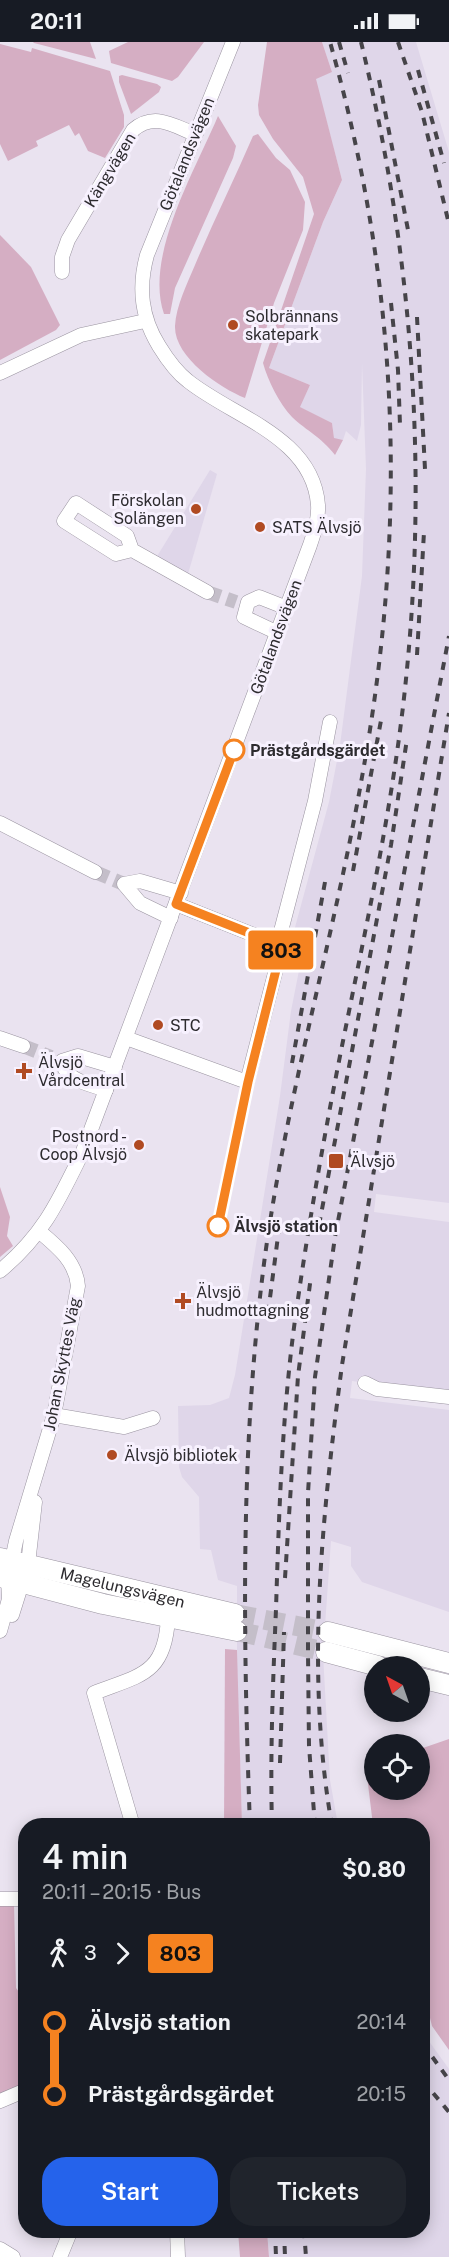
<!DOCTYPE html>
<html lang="en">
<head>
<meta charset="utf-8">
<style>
  body { margin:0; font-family:"Public Sans",sans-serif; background:#20242c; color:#f1f3f6; height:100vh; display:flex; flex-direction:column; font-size:22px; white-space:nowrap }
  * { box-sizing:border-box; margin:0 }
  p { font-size:20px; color:#9ea1a6 }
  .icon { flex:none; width:33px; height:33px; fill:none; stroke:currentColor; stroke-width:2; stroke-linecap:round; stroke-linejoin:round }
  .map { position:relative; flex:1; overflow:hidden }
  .sheet { position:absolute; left:18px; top:1776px; width:412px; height:420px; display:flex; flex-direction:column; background:#171b24; border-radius:24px; box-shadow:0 3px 15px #0003 }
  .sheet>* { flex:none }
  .badge { padding:0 12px; border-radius:4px; font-size:21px; line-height:39px }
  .needle { width:39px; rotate:320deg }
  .controls { position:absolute; left:364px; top:1614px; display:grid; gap:12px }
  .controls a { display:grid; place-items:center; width:66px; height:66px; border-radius:50%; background:#171b24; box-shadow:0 3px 15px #0003; font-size:30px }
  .map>.badge { position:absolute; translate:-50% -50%; box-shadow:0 0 0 3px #fff }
  .legs { display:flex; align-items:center; gap:9px; height:66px; padding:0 24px; font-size:20px }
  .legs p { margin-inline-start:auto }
  .headline { display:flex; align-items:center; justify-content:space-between; height:102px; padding:0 24px }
  h1 { font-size:33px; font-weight:600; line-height:45px }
  .action { display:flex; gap:12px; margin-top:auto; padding:12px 24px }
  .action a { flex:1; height:69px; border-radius:24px; background:#2563eb; color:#fff; font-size:24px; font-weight:600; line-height:69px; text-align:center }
  .action a+a { background:#20242c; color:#f1f3f6 }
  ul { padding:0 24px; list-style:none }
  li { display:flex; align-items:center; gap:21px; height:72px; font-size:22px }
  li i { display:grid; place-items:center; width:9px; height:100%; margin:0 8px; background:currentColor }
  li i::after { content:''; width:15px; height:15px; margin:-8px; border:4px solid; border-radius:50%; background:#171b24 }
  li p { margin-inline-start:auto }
  li:first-child i { background:linear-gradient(#0000 50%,currentColor 0) }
  li:last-child i { background:linear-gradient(currentColor 50%,#0000 0) }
  .status { display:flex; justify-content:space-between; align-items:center; height:42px; padding:0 30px; background:#171b24; direction:ltr }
  .status svg { height:16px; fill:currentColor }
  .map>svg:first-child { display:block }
</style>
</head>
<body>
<div class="status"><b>20:11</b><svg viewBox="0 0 49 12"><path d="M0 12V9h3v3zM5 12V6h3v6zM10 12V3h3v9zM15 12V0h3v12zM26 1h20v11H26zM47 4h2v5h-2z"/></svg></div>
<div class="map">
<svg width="449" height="2215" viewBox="0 0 449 2215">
  <rect width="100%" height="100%" fill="#eae3f0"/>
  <g fill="#dfd6e9">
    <polygon points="322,0 416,0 449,110 449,1161 376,1152 374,1170 449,1180 449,1351 352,1339 350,1356 449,1368 449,1570 362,1540 351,1524 351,1505 331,1499 323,1612 330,1738 338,1783 242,1783 237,1631 237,1544 218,1538 211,1508 200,1507 199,1455 182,1435 179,1425 178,1364 210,1363 229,1356 235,1333 280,1054 291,969 306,893 294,889 329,760 340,703 362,534 366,427 362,321 361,383 357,399 346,389 343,398 334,397 332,381 299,365 310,343 269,326 323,180 342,138 315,36 332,30"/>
    <polygon points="210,428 217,432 188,532 156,516"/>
    <polygon points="423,1991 449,2027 449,2215 269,2215 267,2189 423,2188"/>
  </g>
  <g fill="#d5aec3">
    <polygon points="33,0 90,0 96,17 34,1"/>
    <polygon points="128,0 204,0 178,35 172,39 111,21 109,9"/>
    <path d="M267,0H322L332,30L316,37L342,138L323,180L269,326L310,343L300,365L332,381L334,396L343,398L335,413C320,394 308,390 292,375C279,361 268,339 263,321L314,172L303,135L273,97L259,73L258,63Z"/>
    <polygon points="0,2 31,10 32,6 110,29 124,73 124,85 105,116 88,109 79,91 75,94 69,83 36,99 38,104 8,119 0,102"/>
    <polygon points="122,33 157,42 161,45 159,50 131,72 119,40 119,34"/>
    <path d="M218,74L236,104L233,116L175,246L170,272H164C144,214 195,129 218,74Z"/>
    <path d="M258,92L276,116L290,128L305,160L303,188L274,261L245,356C220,346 174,315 175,284C176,264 187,242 195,223C213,180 234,138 253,94Z"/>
    <polygon points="0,193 31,225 60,283 56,288 0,318"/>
    <polygon points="0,1145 10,1175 7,1194 13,1204 0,1215"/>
    <polygon points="225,1607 237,1608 242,1783 224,1783"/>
    <polygon points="449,1697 449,2008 432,1984 423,1948 423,1784 373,1783 366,1726 375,1722 375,1748 420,1748 420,1707"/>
    <polygon points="14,1861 16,1946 25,1958 25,2043 0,2053 0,1862"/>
    <polygon points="238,2189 267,2189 269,2215 240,2215"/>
  </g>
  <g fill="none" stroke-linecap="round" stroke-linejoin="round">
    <g stroke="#c4bec9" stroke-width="14" stroke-dasharray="14 7" stroke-linecap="butt">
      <polyline points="207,550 236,560"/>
      <polyline points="95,830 124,842"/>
      <polyline points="23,1004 51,1015"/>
    </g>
    <g stroke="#c4bec9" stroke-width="20" stroke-dasharray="20 10" stroke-linecap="butt">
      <polyline points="235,1572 328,1590"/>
      <polyline points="237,1589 326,1610"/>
    </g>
    <g stroke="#9a94a0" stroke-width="15">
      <g id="minor">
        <path d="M62,230V215L68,198L133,88C154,70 172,83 195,92"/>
        <polyline points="0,331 81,293 145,279"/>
        <polyline points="132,508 116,512 64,479 76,461 127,494 132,508 207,550"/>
        <polyline points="278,591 244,575 248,560 259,555 287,566"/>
        <polyline points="0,781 95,830"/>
        <polyline points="176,862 282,904"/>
        <polyline points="171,876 140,861 124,842 140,839 181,851"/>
        <polyline points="0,996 23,1004"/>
        <polyline points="126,996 247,1040 282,904 281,889 315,759 330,680"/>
        <path d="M106,1048C90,1042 65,1039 62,1019L78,1014L115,1025"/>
        <path d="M0,1229C44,1192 58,1160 83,1109L310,503C314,491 319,477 318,463C313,395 233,375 188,339C176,330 167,317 159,304C141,275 138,246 147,213L233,0"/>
        <polyline points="365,1341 377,1347 449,1355"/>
        <polyline points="54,1373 124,1385 153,1376"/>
        <polyline points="12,1573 28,1522 35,1460"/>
        <path d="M0,1589L9,1557L8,1537L16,1499L54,1373L78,1244C76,1220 58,1205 40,1190"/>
        <path d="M133,1784L94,1651C140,1633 165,1633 168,1576"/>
        <polyline points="0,1857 26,1857"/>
        <polyline points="0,2059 26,2048"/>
        <polyline points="177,2188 178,2215"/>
        <polyline points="0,2207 13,2215"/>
        <polyline points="60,2215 71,2188"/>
      </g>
    </g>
    <g stroke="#9a94a0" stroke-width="21">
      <g id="secondary">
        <path id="s1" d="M0,1516L235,1572"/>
        <polyline points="0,1535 103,1562 237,1589"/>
        <polyline points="328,1590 449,1621"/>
        <polyline points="326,1610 378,1624"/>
        <polyline points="420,1636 449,1643"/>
      </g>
    </g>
    <use href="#minor" stroke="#fff" stroke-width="14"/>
    <use href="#secondary" stroke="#fff" stroke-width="20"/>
    <g stroke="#464449" stroke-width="4" stroke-dasharray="8 8" stroke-linecap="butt">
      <polyline points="339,0 348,31"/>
      <polyline points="398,0 422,70 449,182"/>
      <polyline points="418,28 444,121"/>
      <polyline points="379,38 408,188"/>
      <polyline points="391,261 398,328 400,383"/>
      <polyline points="417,275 425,427"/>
      <polyline points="417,613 424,490"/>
      <polyline points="353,829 382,673"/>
      <polyline points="292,1021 325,840"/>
      <polyline points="319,1183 391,803 407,697"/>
      <polyline points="268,1271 280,1179"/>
      <polyline points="285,1536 298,1334 311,1234"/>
      <polyline points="280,1721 284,1590"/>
      <path d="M250,1784C243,1595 240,1402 265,1214C287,1052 334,895 362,735C408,481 400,248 330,0"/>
      <path d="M272,1784C270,1711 273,1639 276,1567C279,1471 282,1373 295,1278C304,1213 315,1147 327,1082C354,934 391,787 406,637C428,423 412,208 361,0"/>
      <polyline points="315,1784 309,1704 308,1611 308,1451 315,1335 335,1195 449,594"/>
      <path d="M332,1784C305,1631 322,1475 342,1323L449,671"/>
      <polyline points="423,2002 449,2038"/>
      <polyline points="423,2039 449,2070"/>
      <polyline points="275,2188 276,2215"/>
      <polyline points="284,2188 285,2215"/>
      <polyline points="304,2188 306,2215"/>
    </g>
  </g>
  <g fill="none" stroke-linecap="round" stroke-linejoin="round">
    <g stroke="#fff" stroke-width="14">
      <polyline id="line-1" points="218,1184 248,1040 282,904 176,862 234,708"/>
    </g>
    <use href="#line-1" stroke="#f58220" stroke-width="9"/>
  </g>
  <g fill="#b04a22" stroke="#f7f1fe" stroke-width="2">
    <circle cx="233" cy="283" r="6"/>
    <circle cx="196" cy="467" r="6"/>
    <circle cx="260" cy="485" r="6"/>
    <circle cx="158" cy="983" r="6"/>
    <path d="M21 1020h6v6h6v6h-6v6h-6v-6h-6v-6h6z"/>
    <circle cx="139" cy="1103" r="6"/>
    <rect x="328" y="1111" width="16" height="16" rx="3"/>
    <path d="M180 1250h6v6h6v6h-6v6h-6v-6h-6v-6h6z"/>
    <circle cx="112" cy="1413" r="6"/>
  </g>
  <g fill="#fff" stroke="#f58220" stroke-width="3">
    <circle cx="234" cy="708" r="10"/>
    <circle cx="218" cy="1184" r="10"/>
  </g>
  <g text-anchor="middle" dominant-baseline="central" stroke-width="6" stroke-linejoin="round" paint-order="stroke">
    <g font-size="16" fill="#2d2b2f" stroke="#f7f1fe">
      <text transform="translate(187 112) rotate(-68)">Götalandsvägen</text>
      <text transform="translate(110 128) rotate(-59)">Kängvägen</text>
      <text transform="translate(276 595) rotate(-70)">Götalandsvägen</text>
      <text transform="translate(62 1322) rotate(-79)">Johan Skyttes Väg</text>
      <text stroke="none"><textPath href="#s1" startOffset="126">Magelungsvägen</textPath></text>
    </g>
    <g font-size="16" fill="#2d2b2f" stroke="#f7f1fe" text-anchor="start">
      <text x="245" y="274">Solbrännans<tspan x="245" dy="18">skatepark</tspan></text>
      <text x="184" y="458" text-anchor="end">Förskolan<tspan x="184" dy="18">Solängen</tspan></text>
      <text x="272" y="485">SATS Älvsjö</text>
      <text x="170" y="983">STC</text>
      <text x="38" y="1020">Älvsjö<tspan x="38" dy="18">Vårdcentral</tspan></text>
      <text x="127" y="1094" text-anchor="end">Postnord -<tspan x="127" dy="18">Coop Älvsjö</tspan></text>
      <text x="350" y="1119">Älvsjö</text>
      <text x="196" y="1250">Älvsjö<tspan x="196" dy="18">hudmottagning</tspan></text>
      <text x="124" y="1413">Älvsjö bibliotek</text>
    </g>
    <g font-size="16" font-weight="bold" fill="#2d2b2f" stroke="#f7f1fe" text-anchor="start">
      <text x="250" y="708">Prästgårdsgärdet</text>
      <text x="234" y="1184">Älvsjö station</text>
    </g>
  </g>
</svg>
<div class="controls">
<a><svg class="needle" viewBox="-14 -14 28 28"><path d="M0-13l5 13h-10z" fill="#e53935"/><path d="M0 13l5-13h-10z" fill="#9ea1a6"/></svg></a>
<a><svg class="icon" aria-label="locate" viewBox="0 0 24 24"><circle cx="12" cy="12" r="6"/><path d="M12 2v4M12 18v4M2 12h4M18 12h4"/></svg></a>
</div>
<b class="badge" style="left:281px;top:908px;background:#f58220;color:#111">803</b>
<section class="sheet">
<div class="headline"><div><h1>4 min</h1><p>20:11 – 20:15 · Bus</p></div><b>$0.80</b></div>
<div class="legs"><svg class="icon" aria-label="walk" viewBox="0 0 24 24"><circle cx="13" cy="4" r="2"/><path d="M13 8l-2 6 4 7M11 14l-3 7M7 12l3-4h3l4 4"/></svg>3<svg class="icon" aria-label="forward" viewBox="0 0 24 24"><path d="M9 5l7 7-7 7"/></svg><b class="badge" style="background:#f58220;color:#111">803</b></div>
<ul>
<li><i style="color:#f58220"></i><b>Älvsjö station</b><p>20:14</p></li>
<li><i style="color:#f58220"></i><b>Prästgårdsgärdet</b><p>20:15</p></li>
</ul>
<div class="action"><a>Start</a><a>Tickets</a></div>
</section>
</div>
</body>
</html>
